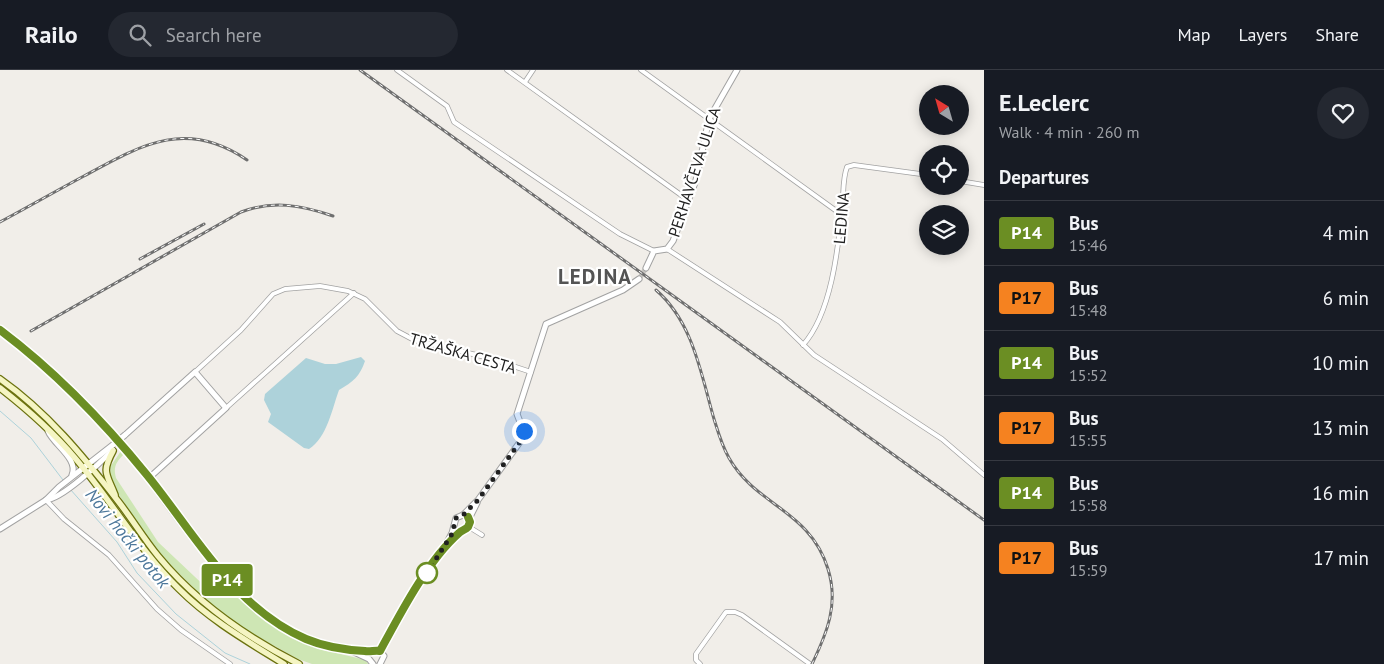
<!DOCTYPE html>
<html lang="en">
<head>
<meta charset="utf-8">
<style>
  body { margin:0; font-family:"PT Sans",sans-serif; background:#242831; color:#f1f3f6; height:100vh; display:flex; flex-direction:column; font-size:19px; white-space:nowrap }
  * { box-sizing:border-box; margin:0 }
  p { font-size:16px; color:#9ea1a6 }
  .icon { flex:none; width:28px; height:28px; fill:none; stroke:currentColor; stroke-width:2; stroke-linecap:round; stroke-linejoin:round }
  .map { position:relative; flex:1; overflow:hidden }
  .side { display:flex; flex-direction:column; background:#171b24; width:400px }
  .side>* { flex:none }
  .badge { padding:0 10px; border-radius:4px; font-size:18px; line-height:32px }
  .needle { width:32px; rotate:323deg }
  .tools { position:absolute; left:919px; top:15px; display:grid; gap:10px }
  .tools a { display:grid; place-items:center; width:50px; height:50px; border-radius:50%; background:#171b24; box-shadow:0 2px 12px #0003; font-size:25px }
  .you { position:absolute; width:25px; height:25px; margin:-12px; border:4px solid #fff; border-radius:50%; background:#1a73e8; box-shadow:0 0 0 8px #1a73e833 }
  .map>.badge { position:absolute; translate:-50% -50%; box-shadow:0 0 0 2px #fff }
  h2 { padding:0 15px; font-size:19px; line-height:45px }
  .round { display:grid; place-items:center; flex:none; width:52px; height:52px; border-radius:26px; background:#242831 }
  .summary { display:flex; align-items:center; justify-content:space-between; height:85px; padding:0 15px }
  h1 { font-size:24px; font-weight:600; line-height:38px }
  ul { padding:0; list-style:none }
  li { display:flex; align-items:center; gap:15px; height:65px; padding:0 15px; border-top:1px solid #363941 }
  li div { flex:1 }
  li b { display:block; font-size:19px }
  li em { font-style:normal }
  li .badge { min-width:55px; font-weight:700; text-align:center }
  header { display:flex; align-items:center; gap:30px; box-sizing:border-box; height:70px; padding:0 25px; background:#171b24; border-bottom:1px solid #363941 }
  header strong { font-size:24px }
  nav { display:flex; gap:28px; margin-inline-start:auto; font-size:18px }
  .search { width:350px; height:45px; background:#242831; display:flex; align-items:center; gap:12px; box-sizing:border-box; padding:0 18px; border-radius:28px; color:#9ea1a6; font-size:19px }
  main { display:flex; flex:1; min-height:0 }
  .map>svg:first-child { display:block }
</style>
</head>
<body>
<header>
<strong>Railo</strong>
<div class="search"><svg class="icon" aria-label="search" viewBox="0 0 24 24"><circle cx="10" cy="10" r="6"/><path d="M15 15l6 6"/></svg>Search here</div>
<nav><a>Map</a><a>Layers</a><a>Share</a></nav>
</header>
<main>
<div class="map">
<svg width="984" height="594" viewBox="0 0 984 594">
  <rect width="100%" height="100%" fill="#f1eee9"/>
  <path fill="#cee6b4" d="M121,381L124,384C116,392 113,397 116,408L158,472L212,523L224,512L289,566L319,579L366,590L368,594H312L298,589L246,560L205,529L157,482L111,413L110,397Z"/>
  <path fill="#add2da" d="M361,287L365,291C360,306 353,312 339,320C332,339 327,368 309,379L304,378L268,352L271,344L264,330L265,324L306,288L325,294H336Z"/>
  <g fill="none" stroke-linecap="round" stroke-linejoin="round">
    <g stroke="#add2da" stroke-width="1">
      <polyline points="0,341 31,368 63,410"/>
      <polyline points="70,419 117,472 137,503 176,544 225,583 250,594"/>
    </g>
    <g stroke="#c7c5c1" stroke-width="5" stroke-dasharray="5 2.5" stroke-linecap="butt">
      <polyline points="639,209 646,198"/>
      <polyline points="114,365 124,377"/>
    </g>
    <g stroke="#a2a2a2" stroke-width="5.5">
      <g id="minor">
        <polyline points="397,0 447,36 454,52 620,164 654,181"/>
        <polyline points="507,0 688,130"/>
        <polyline points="641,0 842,145"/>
        <polyline points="525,12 533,0"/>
        <polyline points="960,111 984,115"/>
        <polyline points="667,179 780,252 814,285 942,369 984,405"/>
        <path d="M803,275C831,244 838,180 842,139C844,126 842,110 847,97L854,95L928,105"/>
        <polyline points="195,302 241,260 273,224 285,219 320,216 348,221 365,229 397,261 414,270 489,288 531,302"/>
        <polyline points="226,338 354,223"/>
        <polyline points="46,430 64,449 109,485 157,539 181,560 230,594"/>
        <polyline points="469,457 482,465"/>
        <polyline points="700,594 696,590 696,584 726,542 735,542 742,545 810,594"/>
      </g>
    </g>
    <g stroke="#a2a2a2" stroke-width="7">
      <g id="tertiary">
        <polyline points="646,198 654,181 667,179 673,171 696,110 709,49 737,0"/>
        <polyline points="0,260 65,314 114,365"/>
        <path d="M48,361C54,375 79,389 72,405"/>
        <polyline points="125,365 195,302 226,338 149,408"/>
        <path d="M124,377C178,443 236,550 323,575C342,580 361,578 380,581"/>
        <path d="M46,430C62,429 101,392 113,380"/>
        <polyline points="463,445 478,430 525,365 517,344 546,254 623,220 639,209"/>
        <polyline points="469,449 477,433"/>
        <polyline points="0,459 46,430 59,417 114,374"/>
        <polyline points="380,581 406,533 443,480 452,463 456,448 463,445 468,447 470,452 469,457 461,460 443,480"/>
        <polyline points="380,581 384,586 380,594"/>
        <polyline points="354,582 369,589 373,594"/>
      </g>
    </g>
    <g stroke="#6b720e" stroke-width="8">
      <g id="secondary">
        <path d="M0,309C47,342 83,386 118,431C132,449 144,469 158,486C196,532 246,567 299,594"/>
        <path d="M0,318C27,339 53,362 75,388C111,430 139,480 179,519C210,550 247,571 284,594"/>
        <path d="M113,381C101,403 107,404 115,425"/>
      </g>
    </g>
    <use href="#minor" stroke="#fff" stroke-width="4"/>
    <use href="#tertiary" stroke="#fff" stroke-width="5"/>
    <use href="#secondary" stroke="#f5f5c3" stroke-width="5.5"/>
    <g stroke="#6f6f6f" stroke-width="3">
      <g id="rail">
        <polyline points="360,0 984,450"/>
        <path d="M0,152C28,137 56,121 84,106C141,75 186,48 247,90"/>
        <polyline points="140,189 204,154"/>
        <path d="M656,220C693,252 701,304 714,349C718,362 722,376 729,388C756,436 810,440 828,499C839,534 827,563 812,594"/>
        <path d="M31,261L241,142C273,130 301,135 333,146"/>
      </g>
    </g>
    <use href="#rail" stroke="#fff" stroke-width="1" stroke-dasharray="4" stroke-linecap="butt"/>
    <g stroke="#a2a2a2" stroke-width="7" stroke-linecap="butt">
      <polyline id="tertiary-bridge" points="114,374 125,365"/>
    </g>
    <use href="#tertiary-bridge" stroke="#fff" stroke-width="5"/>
  </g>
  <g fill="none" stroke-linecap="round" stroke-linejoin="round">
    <g stroke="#fff" stroke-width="11">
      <path id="line" d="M0,260C56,302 103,351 147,405C195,464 233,537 306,569C325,577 345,580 365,581C370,582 375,580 380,581C400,544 428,490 459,463C462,460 465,460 468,457L470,452L468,447"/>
    </g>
    <use href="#line" stroke="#6b8e23" stroke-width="8"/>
    <polyline stroke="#212121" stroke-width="5" stroke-dasharray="0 9" points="427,503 452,464 456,448 463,445 478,430 525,365 524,361"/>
  </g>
  <circle fill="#fff" stroke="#6b8e23" stroke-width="2.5" cx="427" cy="503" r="10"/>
  <g text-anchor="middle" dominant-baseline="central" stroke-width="4.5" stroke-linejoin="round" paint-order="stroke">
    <g font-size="16" fill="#212121" stroke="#fff">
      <text transform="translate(694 102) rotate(-72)">PERHAVČEVA ULICA</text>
      <text transform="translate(841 148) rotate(-85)">LEDINA</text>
      <text transform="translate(463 283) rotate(16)">TRŽAŠKA CESTA</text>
    </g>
    <g font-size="18" font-style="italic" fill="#4d789b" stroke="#fff">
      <text transform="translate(128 468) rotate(51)">Novi hočki potok</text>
    </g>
    <g font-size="21" font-weight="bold" letter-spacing="1" fill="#545454" stroke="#fff">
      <text x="595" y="206">LEDINA</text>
    </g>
  </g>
</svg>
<div class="tools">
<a><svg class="needle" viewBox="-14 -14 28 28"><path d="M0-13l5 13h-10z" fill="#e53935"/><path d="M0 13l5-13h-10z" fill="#9ea1a6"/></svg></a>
<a><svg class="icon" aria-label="locate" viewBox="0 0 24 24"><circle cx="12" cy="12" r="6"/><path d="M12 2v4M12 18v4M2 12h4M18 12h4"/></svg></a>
<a><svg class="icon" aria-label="layers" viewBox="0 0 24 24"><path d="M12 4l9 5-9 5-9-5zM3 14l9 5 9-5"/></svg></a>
</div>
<div class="you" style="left:524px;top:361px"></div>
<b class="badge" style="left:227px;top:510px;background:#6b8e23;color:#fff">P14</b>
</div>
<section class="side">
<div class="summary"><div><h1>E.Leclerc</h1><p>Walk · 4 min · 260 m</p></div><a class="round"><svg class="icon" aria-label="heart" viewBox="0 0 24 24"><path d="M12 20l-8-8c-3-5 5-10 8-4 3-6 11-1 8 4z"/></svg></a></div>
<h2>Departures</h2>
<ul>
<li><span class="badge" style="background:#6b8e23;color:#fff">P14</span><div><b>Bus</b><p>15:46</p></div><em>4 min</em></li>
<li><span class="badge" style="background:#f58220;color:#111">P17</span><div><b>Bus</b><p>15:48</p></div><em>6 min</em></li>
<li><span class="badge" style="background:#6b8e23;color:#fff">P14</span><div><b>Bus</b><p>15:52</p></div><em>10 min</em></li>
<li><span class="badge" style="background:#f58220;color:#111">P17</span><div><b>Bus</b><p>15:55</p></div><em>13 min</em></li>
<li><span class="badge" style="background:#6b8e23;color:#fff">P14</span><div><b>Bus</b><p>15:58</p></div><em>16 min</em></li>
<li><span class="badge" style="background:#f58220;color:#111">P17</span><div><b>Bus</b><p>15:59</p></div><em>17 min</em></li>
</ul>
</section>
</main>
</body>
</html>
